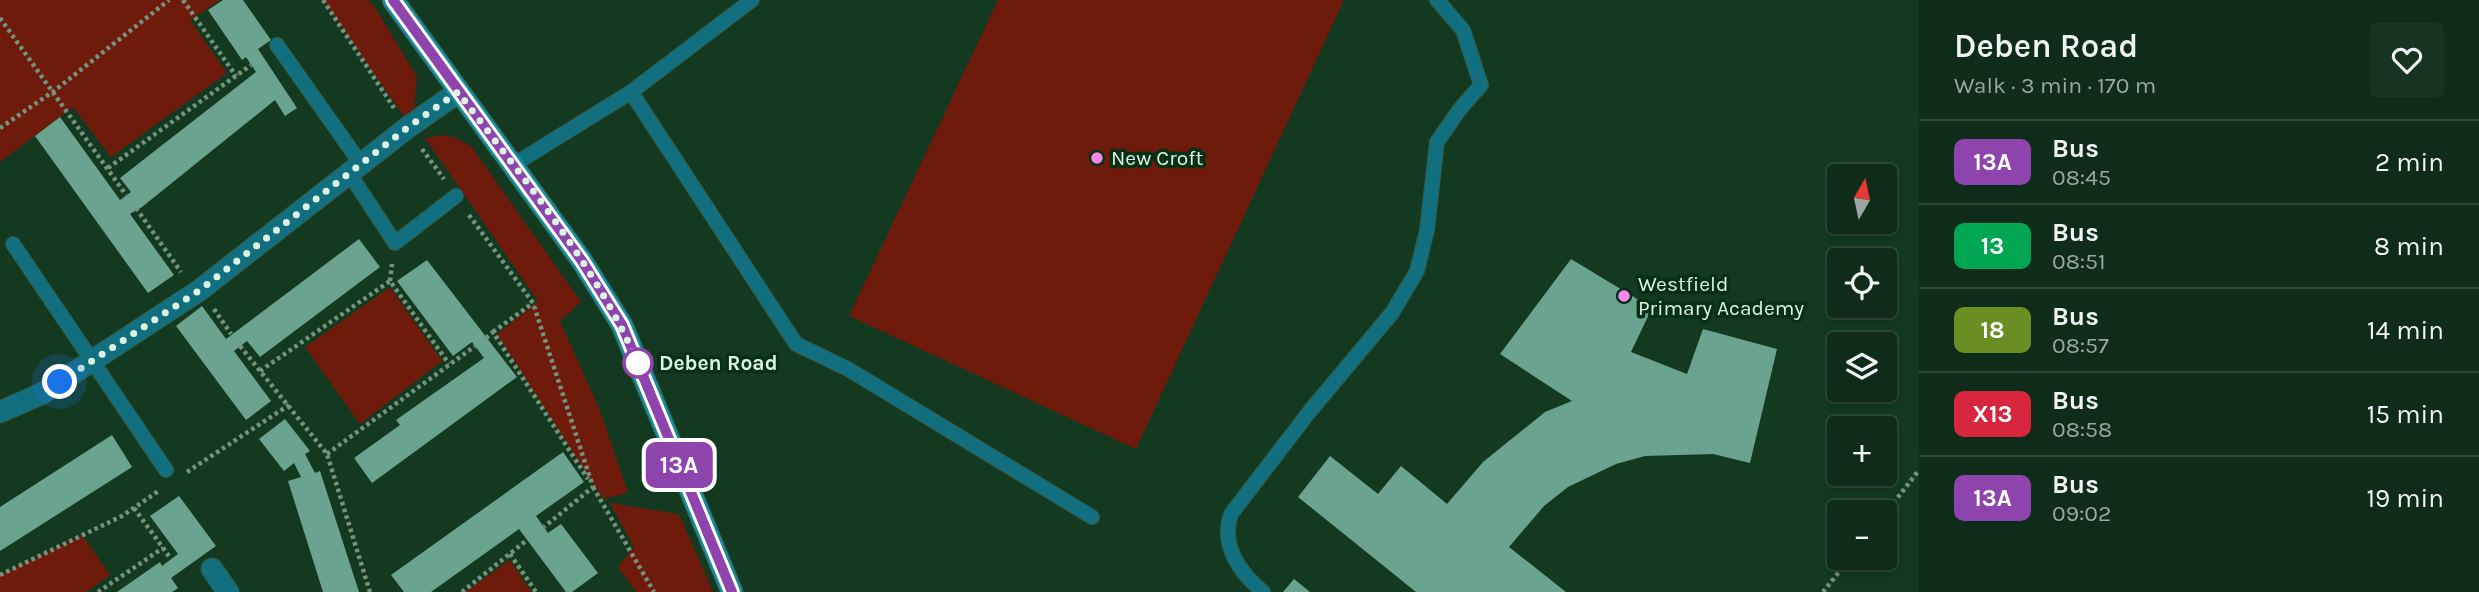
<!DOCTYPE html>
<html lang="en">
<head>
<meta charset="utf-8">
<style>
  body { margin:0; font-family:Karla,sans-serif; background:#173422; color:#f1f3f6; height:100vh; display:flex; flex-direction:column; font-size:26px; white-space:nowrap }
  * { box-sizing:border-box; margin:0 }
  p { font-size:23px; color:#9ba7a2 }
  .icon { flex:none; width:38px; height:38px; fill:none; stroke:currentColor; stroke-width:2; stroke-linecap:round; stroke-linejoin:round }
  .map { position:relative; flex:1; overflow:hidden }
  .sheet { display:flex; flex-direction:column; background:#0e2c19; width:560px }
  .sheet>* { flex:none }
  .badge { padding:0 14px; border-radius:10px; font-size:24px; line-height:46px }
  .needle { width:46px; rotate:9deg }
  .tools { position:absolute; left:1827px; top:164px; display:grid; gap:14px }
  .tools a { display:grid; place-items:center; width:70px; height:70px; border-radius:7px; background:#0e2c19; box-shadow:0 4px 10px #0003,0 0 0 2px #2e4838; font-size:35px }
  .you { position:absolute; width:35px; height:35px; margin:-18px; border:5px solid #fff; border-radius:50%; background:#1a73e8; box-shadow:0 0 0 10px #1a73e833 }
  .map>.badge { position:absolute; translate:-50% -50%; box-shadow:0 0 0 4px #fff }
  .round { display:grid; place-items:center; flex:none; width:74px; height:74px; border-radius:7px; background:#173422 }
  .summary { display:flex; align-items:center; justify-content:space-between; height:119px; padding:0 35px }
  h1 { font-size:33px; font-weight:600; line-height:52px }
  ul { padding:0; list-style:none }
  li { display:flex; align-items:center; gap:21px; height:84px; padding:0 35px; border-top:2px solid #2e4838 }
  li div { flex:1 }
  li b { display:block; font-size:26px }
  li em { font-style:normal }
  li .badge { min-width:77px; font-weight:700; text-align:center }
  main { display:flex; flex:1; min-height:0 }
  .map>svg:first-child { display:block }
</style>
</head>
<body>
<main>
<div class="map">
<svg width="1919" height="592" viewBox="0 0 1919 592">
  <rect width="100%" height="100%" fill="#133a21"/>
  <g fill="#6e1b0c">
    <polygon points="0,0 220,0 190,20 227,73 111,157 73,107 0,162"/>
    <polygon points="323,0 368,0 376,9 417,77 414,109 405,118"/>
    <polygon points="998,0 1344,0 1136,449 849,316"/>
    <polygon points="443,135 454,137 471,146 581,302 560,321 601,413 628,493 603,499 497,334 538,301 425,138"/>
    <polygon points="390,287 442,361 360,424 305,347"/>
    <polygon points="610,503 679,514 713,592 636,592 618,567 634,547"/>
    <polygon points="82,535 110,575 86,592 0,592 0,575"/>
    <polygon points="510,560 531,592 465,592"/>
  </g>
  <g fill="#6ba391">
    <polygon points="223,0 243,0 271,40 258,49 297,108 285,116 275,100 142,207 130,214 174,275 148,293 35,136 60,117 120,200 131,192 120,178 256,72 246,57 242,60 208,10"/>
    <polygon points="359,239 380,267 260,357 247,341 234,351 271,401 246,420 176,326 202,306 226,339"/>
    <polygon points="1571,259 1652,308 1631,352 1687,374 1703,329 1777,349 1750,463 1713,454 1645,456 1616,464 1568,487 1544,506 1509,547 1566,592 1416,592 1298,497 1330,456 1378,494 1401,466 1447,504 1483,462 1545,412 1572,401 1500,354"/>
    <polygon points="427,260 517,377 372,483 354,458 400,425 396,420 484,358 472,342 453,356 397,281"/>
    <polygon points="285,419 310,451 305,454 315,473 320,471 359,592 323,592 288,481 301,477 294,463 284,471 259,439"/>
    <polygon points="112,435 132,467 0,551 0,507"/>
    <polygon points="563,452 584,482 536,516 548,533 561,524 598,573 572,592 566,592 519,529 431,592 404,592 391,575"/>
    <polygon points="179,496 216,546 171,578 178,588 172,592 117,592 160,562 162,566 178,554 150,516"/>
    <polygon points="1294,579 1310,592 1283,592"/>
  </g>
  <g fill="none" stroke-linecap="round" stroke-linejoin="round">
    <g stroke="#335840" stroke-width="16">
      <g id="lane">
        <polyline points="277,45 361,164"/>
        <polyline points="631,92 796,344 848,369 1092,517"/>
        <polyline points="513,165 631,92 752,0"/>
        <polyline points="349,173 395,243 456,196"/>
        <polyline points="13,244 166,470"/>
        <path d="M1263,592C1240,573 1220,545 1231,514L1310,411L1392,313L1417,271L1427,230L1437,142L1460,109L1481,85L1463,30L1437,0"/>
      </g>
    </g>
    <g stroke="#335840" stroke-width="23">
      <g id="street">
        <polyline points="0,412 43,393 200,290 407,128 458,92"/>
        <polyline points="212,569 228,592"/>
      </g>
    </g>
    <g stroke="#335840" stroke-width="23">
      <polyline id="secondary" points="393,0 582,261 622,325 732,592"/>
    </g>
    <g stroke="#75947f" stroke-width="4.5" stroke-dasharray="3.5 3.5" stroke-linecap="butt">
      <polyline points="183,0 236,76"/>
      <polyline points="323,0 394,108"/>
      <polyline points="0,18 126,195"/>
      <polyline points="0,128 54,91 169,0"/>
      <polyline points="422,149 444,179"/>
      <polyline points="108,168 251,65"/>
      <polyline points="136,208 181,272"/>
      <polyline points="469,215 533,303 593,487 544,527"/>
      <polyline points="390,281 392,264"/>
      <polyline points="214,309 231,334"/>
      <polyline points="493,332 533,303"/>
      <polyline points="486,338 493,332 588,479"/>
      <polyline points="240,346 327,454 370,592"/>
      <polyline points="260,371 390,281 449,364"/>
      <polyline points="327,454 475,346"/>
      <polyline points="187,472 289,405"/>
      <polyline points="593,487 654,592"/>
      <polyline points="134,508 171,559"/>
      <polyline points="1885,514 1919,470"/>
      <polyline points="510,554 536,592"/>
      <polyline points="0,575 122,516 160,490"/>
      <polyline points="98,592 163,548"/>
      <polyline points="462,592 527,540"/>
      <polyline points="1823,592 1850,558"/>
    </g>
    <use href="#lane" stroke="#126f7f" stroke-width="14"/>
    <use href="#street" stroke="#126f7f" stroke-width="21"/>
    <use href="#secondary" stroke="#148da1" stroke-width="21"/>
  </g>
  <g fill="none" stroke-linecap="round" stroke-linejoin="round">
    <g stroke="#fff" stroke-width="16">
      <polyline id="line" points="393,0 582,261 622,325 732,592"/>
    </g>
    <use href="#line" stroke="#8e44ad" stroke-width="10"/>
    <path stroke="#ddf3e2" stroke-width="7" stroke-dasharray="0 12.6" d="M60,382L200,290L407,128L458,92C525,181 600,270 642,373L638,363"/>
  </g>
  <g fill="#f987e9" stroke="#073017" stroke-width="2.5">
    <circle cx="1097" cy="158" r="7"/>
    <circle cx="1624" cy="296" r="7"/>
  </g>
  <circle fill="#fff" stroke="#8e44ad" stroke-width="3.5" cx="638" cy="363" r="14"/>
  <g text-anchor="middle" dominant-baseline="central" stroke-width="7" stroke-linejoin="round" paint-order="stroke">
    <g font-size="21" fill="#ddf3e2" stroke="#073017" text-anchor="start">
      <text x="1111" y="158">New Croft</text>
      <text x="1638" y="284">Westfield<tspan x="1638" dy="24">Primary Academy</tspan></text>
    </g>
    <g font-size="21" font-weight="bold" fill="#ddf3e2" stroke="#073017" text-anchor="start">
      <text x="659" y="363">Deben Road</text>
    </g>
  </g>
</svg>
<div class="tools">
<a><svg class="needle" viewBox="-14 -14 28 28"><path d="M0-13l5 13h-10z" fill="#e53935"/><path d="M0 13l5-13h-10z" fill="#9ba7a2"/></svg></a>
<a><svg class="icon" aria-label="locate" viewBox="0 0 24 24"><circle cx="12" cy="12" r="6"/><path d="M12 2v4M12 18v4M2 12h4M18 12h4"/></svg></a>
<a><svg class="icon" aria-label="layers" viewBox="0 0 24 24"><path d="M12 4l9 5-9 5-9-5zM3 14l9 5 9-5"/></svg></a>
<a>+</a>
<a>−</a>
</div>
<div class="you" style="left:60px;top:382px"></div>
<b class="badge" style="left:679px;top:465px;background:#8e44ad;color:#fff">13A</b>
</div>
<section class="sheet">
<div class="summary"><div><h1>Deben Road</h1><p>Walk · 3 min · 170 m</p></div><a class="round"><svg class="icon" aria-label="heart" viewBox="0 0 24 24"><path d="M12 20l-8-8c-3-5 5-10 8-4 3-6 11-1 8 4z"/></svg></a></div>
<ul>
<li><span class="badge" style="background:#8e44ad;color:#fff">13A</span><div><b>Bus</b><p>08:45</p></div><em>2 min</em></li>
<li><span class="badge" style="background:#00a651;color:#fff">13</span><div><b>Bus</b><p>08:51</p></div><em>8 min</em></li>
<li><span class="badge" style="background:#6b8e23;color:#fff">18</span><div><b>Bus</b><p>08:57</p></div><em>14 min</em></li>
<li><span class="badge" style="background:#d7263d;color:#fff">X13</span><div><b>Bus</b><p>08:58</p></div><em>15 min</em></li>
<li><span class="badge" style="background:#8e44ad;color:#fff">13A</span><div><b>Bus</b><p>09:02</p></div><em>19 min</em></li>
</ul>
</section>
</main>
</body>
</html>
